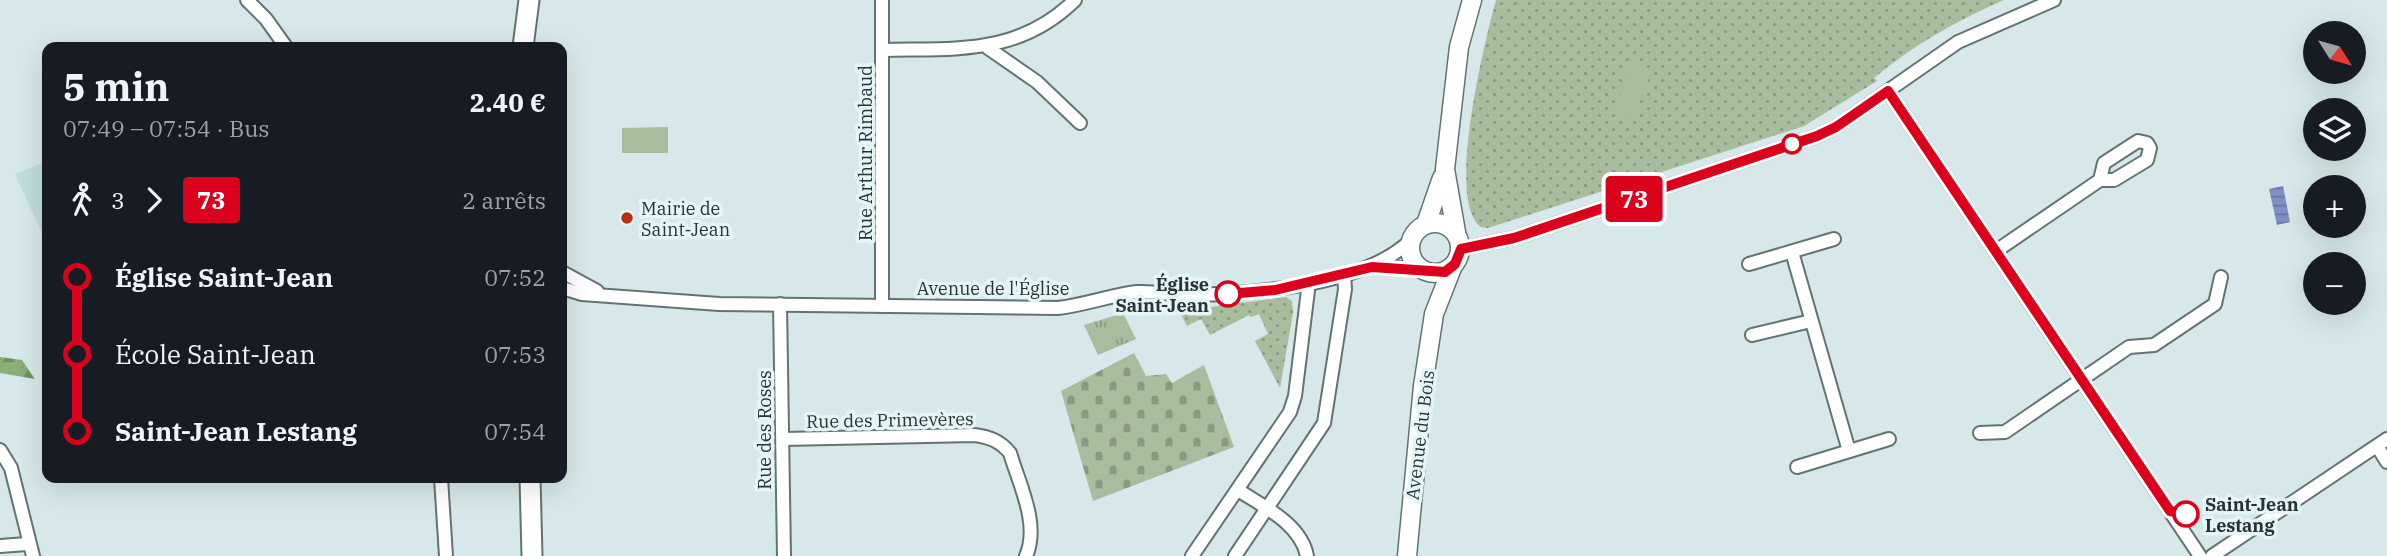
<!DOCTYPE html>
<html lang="fr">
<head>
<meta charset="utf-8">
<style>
  body { margin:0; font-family:"IBM Plex Serif",serif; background:#20242c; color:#f1f3f6; height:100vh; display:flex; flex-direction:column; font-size:26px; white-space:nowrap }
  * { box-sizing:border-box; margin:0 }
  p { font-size:23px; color:#9ea1a6 }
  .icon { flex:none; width:38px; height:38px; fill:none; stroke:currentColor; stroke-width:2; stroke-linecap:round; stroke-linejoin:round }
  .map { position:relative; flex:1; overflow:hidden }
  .sheet { position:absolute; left:42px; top:42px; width:525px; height:441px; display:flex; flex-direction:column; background:#171b24; border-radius:14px; box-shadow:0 7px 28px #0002 }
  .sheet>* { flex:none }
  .badge { padding:0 14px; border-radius:5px; font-size:24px; line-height:46px }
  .needle { width:46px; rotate:127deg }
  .fabs { position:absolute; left:2303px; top:21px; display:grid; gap:14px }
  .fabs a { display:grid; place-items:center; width:63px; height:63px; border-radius:50%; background:#171b24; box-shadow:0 7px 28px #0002; font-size:35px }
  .map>.badge { position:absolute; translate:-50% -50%; box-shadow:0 0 0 4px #fff }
  .legs { display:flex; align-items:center; gap:10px; height:77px; padding:0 21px; font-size:23px }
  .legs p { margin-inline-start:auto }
  .summary { display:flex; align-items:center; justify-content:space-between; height:119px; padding:0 21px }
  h1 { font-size:38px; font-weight:700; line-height:52px }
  ul { padding:0 21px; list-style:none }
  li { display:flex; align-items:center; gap:24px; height:77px; font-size:26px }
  li i { display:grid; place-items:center; width:10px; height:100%; margin:0 9px; background:currentColor }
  li i::after { content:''; width:18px; height:18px; margin:-9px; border:5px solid; border-radius:50%; background:#171b24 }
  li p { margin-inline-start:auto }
  li:first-child i { background:linear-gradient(#0000 50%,currentColor 0) }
  li:last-child i { background:linear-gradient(currentColor 50%,#0000 0) }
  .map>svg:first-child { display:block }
</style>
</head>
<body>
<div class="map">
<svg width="2387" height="556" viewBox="0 0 2387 556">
  <defs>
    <pattern id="grass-tufts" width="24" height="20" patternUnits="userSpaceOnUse" patternTransform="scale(1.75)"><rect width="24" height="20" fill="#a8bd9d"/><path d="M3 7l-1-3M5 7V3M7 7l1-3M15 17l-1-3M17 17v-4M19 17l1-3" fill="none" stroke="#899a81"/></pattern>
    <pattern id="forest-firs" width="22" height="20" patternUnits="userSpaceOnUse" patternTransform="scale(1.75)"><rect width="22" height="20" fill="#8bae78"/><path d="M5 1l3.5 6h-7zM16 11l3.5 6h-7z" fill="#728e63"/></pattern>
    <pattern id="cemetery-stones" width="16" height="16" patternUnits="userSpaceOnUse" patternTransform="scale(1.75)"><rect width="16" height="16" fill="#a8bd9d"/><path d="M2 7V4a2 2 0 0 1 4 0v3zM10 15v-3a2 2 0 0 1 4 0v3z" fill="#899a81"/></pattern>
    <pattern id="park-dots" width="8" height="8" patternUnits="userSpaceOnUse" patternTransform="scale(1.75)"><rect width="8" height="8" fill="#a8bd9d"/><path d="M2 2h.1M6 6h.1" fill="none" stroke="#899a81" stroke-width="1.8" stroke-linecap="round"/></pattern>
    <pattern id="water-rules" width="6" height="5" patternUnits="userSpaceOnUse" patternTransform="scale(1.75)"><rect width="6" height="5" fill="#8090c6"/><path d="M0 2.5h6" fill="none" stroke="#6976a1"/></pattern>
  </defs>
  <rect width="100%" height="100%" fill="#d6e8e9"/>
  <polygon fill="#c1dcde" points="47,161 47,244 15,174"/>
  <polygon fill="url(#grass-tufts)" points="1123,313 1136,339 1098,355 1084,325"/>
  <polygon fill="url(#forest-firs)" points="0,357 22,360 35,379 0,373"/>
  <polygon fill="url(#cemetery-stones)" points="1134,353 1146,376 1166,374 1172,383 1204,365 1234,447 1093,501 1061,391"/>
  <g fill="url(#park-dots)">
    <path d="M1496,0H2004C1958,20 1913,45 1874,78L1877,81L1804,126L1488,228L1481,227C1445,202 1485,40 1496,0Z"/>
    <polygon points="1286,297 1292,301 1293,313 1280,388 1255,341 1268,334 1259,314 1251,317 1249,315 1210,335 1201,319 1187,326 1176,305 1210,307"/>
  </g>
  <g fill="#a8bd9d">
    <polygon points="1633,64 1649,70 1651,74 1632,119 1614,111 1629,66"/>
    <polygon points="668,127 668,153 622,153 622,128"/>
  </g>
  <polygon fill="url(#water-rules)" points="2283,186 2290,222 2277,225 2269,189"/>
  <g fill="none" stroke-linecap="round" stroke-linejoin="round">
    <g stroke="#637374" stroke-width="16">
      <g id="street">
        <polyline points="247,0 266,19 286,47"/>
        <polyline points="988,48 1037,82 1080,123"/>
        <path d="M883,50C955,48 1018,56 1075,0"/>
        <polyline points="1888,91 2200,556"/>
        <polyline points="1461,249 1514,238 1817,136 1836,127 1958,42 2054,0"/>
        <polyline points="1996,251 2100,180 2114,180 2147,160 2150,148 2147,143 2138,141 2104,163 2100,180"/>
        <polyline points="1792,252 1849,451"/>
        <polyline points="1749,264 1834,239"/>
        <polyline points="1372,267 1420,269"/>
        <polyline points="562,272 597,291"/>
        <path d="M562,288L582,294L719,304L1058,308C1085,305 1111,295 1137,292C1155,291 1173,295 1191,295C1254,294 1366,285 1411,240"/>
        <polyline points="780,304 784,556"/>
        <polyline points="882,306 882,0"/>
        <polyline points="1752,335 1811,321"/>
        <polyline points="1980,433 2005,432 2129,347 2154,345 2215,304 2221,277"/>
        <path d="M783,439L974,435C990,437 1000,441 1010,453C1019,484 1040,524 1026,556"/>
        <polyline points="2377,446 2387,462"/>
        <polyline points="0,450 11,468 33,556"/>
        <polyline points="1797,467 1889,439"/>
        <polyline points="441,478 446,556"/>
        <path d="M1238,490C1264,507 1301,524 1307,556"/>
        <polyline points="0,546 27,544"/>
        <polyline points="1192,556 1290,412 1295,396 1309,282"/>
        <polyline points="1235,556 1324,423 1345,289 1344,274"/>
        <polyline points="2212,556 2387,439"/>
      </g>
    </g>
    <g stroke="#637374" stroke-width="21">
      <g id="secondary">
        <circle cx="1435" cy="248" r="25"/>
        <polyline points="1426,224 1442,178"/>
        <polyline points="1456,232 1445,169 1459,47 1472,0"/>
        <polyline points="1407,556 1423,386 1434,314 1452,268"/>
      </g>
    </g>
    <g stroke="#637374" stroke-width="23">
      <g id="primary">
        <polyline points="523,47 529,0"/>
        <polyline points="530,478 532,556"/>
      </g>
    </g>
    <use href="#street" stroke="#fff" stroke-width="12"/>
    <use href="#secondary" stroke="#fff" stroke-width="18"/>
    <use href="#primary" stroke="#fff" stroke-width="19"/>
  </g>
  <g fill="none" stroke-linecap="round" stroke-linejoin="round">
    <g stroke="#fff" stroke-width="16">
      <polyline id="line-1" points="1228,294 1275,290 1372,267 1445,272 1455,264 1461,249 1514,238 1817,136 1836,127 1888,91 2170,511 2186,514"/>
    </g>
    <use href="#line-1" stroke="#db001b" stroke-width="10"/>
  </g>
  <g fill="#fff" stroke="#db001b" stroke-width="3.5">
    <circle cx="1792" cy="144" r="9"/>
    <circle cx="1228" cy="294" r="12"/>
    <circle cx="2186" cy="514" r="12"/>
  </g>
  <circle fill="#ba2f16" stroke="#e4f5f7" stroke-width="2.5" cx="627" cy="218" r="7"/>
  <g text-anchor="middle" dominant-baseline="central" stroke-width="7" stroke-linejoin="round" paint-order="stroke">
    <g font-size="18" fill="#2b3233" stroke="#e4f5f7">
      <text transform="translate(865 153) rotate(-90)">Rue Arthur Rimbaud</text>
      <text x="993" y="288">Avenue de l'Église</text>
      <text transform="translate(890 420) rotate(-1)">Rue des Primevères</text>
      <text transform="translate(764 430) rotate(-90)">Rue des Roses</text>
      <text transform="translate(1420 435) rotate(-83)">Avenue du Bois</text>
    </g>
    <g font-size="18" fill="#2b3233" stroke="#e4f5f7" text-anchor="start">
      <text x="641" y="208">Mairie de<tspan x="641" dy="21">Saint-Jean</tspan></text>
    </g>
    <g font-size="18" font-weight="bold" fill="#2b3233" stroke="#e4f5f7" text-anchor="end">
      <text x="1209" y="284">Église<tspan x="1209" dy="21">Saint-Jean</tspan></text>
      <text x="2205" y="504" text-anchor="start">Saint-Jean<tspan x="2205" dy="21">Lestang</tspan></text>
    </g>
  </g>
</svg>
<div class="fabs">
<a><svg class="needle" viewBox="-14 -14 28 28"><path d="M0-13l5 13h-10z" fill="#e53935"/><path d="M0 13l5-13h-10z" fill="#9ea1a6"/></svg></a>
<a><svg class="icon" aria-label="layers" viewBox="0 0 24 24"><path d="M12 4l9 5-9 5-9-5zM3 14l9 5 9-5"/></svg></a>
<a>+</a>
<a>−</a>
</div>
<b class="badge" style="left:1634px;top:199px;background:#db001b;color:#fff">73</b>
<section class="sheet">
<div class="summary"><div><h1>5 min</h1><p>07:49 – 07:54 · Bus</p></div><b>2.40 €</b></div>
<div class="legs"><svg class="icon" aria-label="walk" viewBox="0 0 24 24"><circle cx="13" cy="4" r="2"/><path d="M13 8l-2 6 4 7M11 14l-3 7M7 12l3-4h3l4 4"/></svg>3<svg class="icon" aria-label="forward" viewBox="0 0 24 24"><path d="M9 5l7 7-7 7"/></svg><b class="badge" style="background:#db001b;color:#fff">73</b><p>2 arrêts</p></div>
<ul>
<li><i style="color:#db001b"></i><b>Église Saint-Jean</b><p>07:52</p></li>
<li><i style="color:#db001b"></i><span>École Saint-Jean</span><p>07:53</p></li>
<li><i style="color:#db001b"></i><b>Saint-Jean Lestang</b><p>07:54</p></li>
</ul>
</section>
</div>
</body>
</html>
